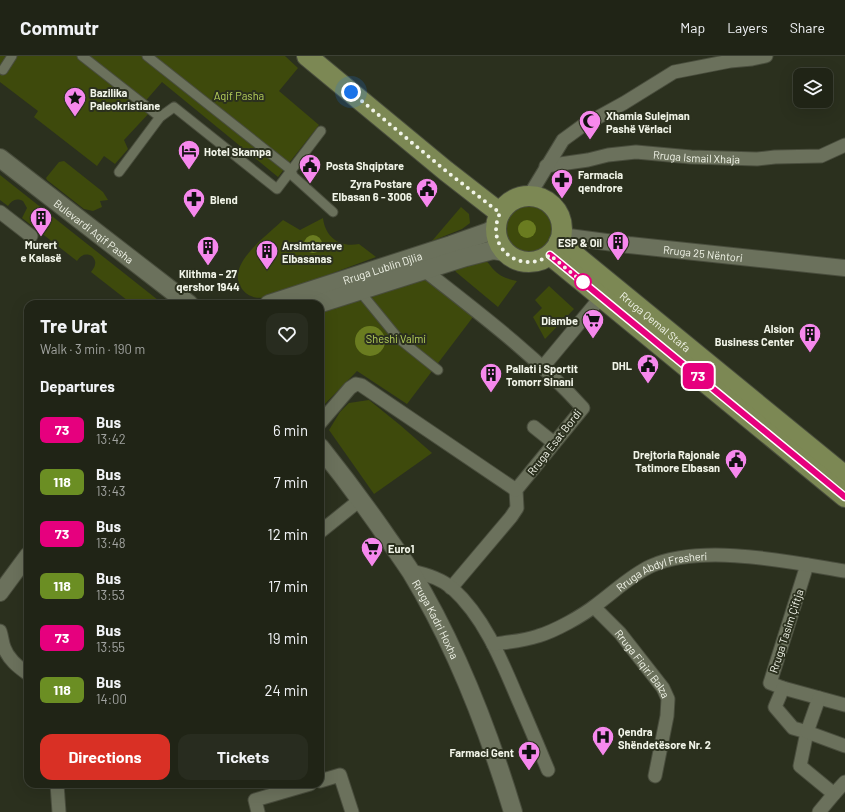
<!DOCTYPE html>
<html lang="en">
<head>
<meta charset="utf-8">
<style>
  body { margin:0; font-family:Barlow,sans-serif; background:#282c1f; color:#f1f3f6; height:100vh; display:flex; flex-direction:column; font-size:15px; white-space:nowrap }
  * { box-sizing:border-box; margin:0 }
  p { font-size:13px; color:#a2a4a1 }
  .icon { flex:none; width:22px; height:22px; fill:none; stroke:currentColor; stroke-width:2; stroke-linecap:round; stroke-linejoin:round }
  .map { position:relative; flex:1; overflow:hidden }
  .details { position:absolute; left:24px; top:244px; width:300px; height:488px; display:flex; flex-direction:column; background:#202416; border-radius:12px; box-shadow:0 4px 16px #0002,0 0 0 1px #3d4135 }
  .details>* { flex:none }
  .badge { padding:0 8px; border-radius:6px; font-size:14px; line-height:26px }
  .tools { position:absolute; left:793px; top:12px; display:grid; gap:8px }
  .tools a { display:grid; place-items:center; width:40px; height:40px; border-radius:8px; background:#202416; box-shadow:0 4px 16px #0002,0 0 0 1px #3d4135; font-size:20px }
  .you { position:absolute; width:20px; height:20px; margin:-10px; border:3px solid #fff; border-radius:50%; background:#1a73e8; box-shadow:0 0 0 6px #1a73e833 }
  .map>.badge { position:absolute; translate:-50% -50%; box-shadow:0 0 0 2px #fff }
  h2 { padding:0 16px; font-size:15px; line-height:36px }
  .round { display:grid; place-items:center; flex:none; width:42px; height:42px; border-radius:12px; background:#282c1f }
  .headline { display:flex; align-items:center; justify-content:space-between; height:68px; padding:0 16px }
  h1 { font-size:19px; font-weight:700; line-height:30px }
  .primary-button { display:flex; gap:8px; margin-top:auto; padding:8px 16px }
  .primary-button a { flex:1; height:46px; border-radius:12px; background:#d93025; color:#fff; font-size:16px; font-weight:700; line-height:46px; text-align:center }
  .primary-button a+a { background:#282c1f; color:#f1f3f6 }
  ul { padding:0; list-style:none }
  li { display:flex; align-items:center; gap:12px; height:52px; padding:0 16px }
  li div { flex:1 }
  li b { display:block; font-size:15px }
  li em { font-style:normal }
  li .badge { min-width:44px; font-weight:700; text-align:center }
  header { display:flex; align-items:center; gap:24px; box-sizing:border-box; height:56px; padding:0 20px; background:#202416; border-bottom:1px solid #3d4135 }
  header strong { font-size:19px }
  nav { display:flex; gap:22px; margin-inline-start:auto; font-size:14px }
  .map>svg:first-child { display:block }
</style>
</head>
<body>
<header>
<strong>Commutr</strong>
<nav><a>Map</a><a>Layers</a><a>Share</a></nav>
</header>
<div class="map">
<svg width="845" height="756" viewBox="0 0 845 756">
  <rect width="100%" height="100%" fill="#2b301e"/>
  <g fill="#3e4a0c">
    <polygon points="0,0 285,0 298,12 279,35 319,69 278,121 162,26 142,49 150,56 124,84 128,93 115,108 104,100 97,110 34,61 38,55 0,26"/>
    <polygon points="64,105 103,136 108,144 100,145 102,151 93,155 84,153 47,124 46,122 59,106"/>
    <path d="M0,119L163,248H132L91,216C96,210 97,205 92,200C85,197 81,199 77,205L22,162L27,152L23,145C16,142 12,144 8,150L0,144Z"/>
    <circle cx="527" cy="173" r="25"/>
    <polygon points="461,151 469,158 470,167 462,173 432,185"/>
    <path d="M323,162C325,181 340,192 359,188L376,201L268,241C258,243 249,242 242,233C224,209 268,179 283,164L300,174Z"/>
    <path d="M484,204C489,206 490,210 493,213C500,221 508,223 517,225L498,251L456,216L454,213Z"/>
    <polygon points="425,221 473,261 407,348 357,315 320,353 320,256"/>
    <polygon points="549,230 574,253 545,283 533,261 542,252 535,244"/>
    <polygon points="369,344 400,369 432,397 374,438 329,374 340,356 349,347"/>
  </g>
  <g fill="#6a7c20">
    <circle cx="527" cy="173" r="9"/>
    <circle cx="313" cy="188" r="9"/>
    <circle cx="370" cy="285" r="15"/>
  </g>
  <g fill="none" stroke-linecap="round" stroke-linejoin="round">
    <g stroke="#494d3d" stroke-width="11">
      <g id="pedestrian">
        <polyline points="82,0 160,61"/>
        <polyline points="147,0 291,114 293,120 333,156"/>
        <polyline points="3,14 12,0"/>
        <polyline points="119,116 160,61 174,51 277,133 321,75"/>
        <polyline points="362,238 398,282 438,314"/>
      </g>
    </g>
    <g stroke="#494d3d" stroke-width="15">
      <g id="minor">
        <path id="s1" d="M546,110L588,104L608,99L636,96L691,101L757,103L775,101L821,100L845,89"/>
        <polyline points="529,140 563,84 589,65 595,63 624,47 674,16 730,5 752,3 766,0"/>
        <polyline points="0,156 31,180"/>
        <path d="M424,214C479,257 536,300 583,352L516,434L517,452L511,461L451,532"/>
        <polyline points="542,312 601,241"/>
        <polyline points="320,367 350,332 356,328 361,329 516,434"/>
        <polyline points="534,371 554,387"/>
        <polyline points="320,476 361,443"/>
        <polyline points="807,509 770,627 783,632 845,649"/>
        <path d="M411,515C426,518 440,522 452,532C484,561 501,603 517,641C528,666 538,690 548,714"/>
        <path id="s2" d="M594,551L620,577L663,632L668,643L667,660L655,720"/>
        <path d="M0,575C2,581 2,586 4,591C8,603 18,611 28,618"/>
        <path id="s3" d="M493,588C508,586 524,585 538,580C555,575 582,560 596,549C614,536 631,519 651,510C702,487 790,506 845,515"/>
        <polyline points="783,632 775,651 793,672 807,676 800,710 834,738 845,726"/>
        <polyline points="819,642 807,676 845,690"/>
        <polyline points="320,725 340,719 352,756"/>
        <polyline points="57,728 59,756"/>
        <polyline points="258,756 255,744 310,728"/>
        <polyline points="819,756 834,738"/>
      </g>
    </g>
    <g stroke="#494d3d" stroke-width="18">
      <g id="tertiary">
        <path id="s4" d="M561,180L629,189L845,212"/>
        <polyline points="0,537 28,499"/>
      </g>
    </g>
    <g stroke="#494d3d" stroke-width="20">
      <g id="secondary">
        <path id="s5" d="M0,102L189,248"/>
        <path id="s6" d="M269,248L451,189L488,176L495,172"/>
        <polyline points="318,248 466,201 493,194 505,196"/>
        <path id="s7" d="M320,391C344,421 367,452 389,484C396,494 404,505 411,516C456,590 488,673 513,756"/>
      </g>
    </g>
    <g stroke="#494d3d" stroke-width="22">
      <g id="primary">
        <polyline points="307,0 446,115 500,157"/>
        <circle cx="529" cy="173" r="33"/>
        <path id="s8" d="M559,186L845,420"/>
        <polyline points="550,199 845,441"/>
      </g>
    </g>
    <use href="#pedestrian" stroke="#6b715c" stroke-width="9"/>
    <use href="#minor" stroke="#6b715c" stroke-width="13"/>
    <use href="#tertiary" stroke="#6b715c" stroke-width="16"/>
    <use href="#secondary" stroke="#6b715c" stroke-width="18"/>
    <use href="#primary" stroke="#7c8854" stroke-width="20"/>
  </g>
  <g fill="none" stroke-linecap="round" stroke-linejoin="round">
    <g stroke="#fff" stroke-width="9">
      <polyline id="line" points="550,199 845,441"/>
    </g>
    <use href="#line" stroke="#e6007e" stroke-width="6"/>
    <path stroke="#f1f4e8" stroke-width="4" stroke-dasharray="0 7.2" d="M351,36L446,115L500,157C484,191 520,220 550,199L586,229L583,226"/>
  </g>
  <defs>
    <g id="sight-pin" transform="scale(1.15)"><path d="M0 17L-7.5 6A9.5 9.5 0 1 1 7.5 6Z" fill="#f688ed" stroke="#2b301e"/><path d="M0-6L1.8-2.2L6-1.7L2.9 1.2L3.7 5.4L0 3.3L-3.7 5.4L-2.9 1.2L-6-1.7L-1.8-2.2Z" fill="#111"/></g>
    <g id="mosque-pin" transform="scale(1.15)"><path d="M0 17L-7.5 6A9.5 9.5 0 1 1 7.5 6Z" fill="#f688ed" stroke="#2b301e"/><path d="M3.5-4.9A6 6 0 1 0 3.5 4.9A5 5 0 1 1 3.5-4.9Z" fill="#111"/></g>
    <g id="hotel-pin" transform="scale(1.15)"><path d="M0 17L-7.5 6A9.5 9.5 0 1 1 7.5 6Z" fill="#f688ed" stroke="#2b301e"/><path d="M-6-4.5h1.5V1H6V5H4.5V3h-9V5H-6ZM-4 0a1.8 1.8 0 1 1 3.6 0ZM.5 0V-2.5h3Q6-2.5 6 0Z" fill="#111"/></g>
    <g id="civic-pin" transform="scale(1.15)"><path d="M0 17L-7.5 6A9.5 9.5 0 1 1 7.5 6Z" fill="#f688ed" stroke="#2b301e"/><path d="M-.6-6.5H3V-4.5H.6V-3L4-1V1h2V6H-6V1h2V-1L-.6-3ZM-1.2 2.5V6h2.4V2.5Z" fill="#111"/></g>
    <g id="pharmacy-pin" transform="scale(1.15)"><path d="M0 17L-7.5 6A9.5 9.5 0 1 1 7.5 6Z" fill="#f688ed" stroke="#2b301e"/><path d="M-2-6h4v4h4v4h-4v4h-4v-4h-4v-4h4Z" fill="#111"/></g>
    <g id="building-pin" transform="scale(1.15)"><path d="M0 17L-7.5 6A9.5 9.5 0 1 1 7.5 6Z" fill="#f688ed" stroke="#2b301e"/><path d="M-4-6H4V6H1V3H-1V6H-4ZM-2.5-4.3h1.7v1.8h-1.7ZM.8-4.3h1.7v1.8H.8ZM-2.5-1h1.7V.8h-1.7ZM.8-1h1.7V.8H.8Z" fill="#111"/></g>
    <g id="supermarket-pin" transform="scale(1.15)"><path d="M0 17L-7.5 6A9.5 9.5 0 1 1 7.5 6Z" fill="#f688ed" stroke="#2b301e"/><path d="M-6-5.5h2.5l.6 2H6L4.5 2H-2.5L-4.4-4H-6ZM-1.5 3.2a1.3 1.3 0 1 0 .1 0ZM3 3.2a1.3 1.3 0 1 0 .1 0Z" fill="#111"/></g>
    <g id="hospital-pin" transform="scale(1.15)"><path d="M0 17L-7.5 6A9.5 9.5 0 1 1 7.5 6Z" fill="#f688ed" stroke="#2b301e"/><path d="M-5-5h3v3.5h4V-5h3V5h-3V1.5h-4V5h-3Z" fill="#111"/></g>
  </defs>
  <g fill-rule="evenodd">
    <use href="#sight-pin" x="75" y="42"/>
    <use href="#mosque-pin" x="590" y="65"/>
    <use href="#hotel-pin" x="189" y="95"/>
    <use href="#civic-pin" x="310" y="109"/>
    <use href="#pharmacy-pin" x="562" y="124"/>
    <use href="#civic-pin" x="427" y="133"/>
    <use href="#pharmacy-pin" x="194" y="143"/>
    <use href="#building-pin" x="41" y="162"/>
    <use href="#building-pin" x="618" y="186"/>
    <use href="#building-pin" x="208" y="191"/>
    <use href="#building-pin" x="267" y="195"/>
    <use href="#supermarket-pin" x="593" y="264"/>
    <use href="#building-pin" x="810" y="278"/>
    <use href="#civic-pin" x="648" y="309"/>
    <use href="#building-pin" x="491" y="318"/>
    <use href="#civic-pin" x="736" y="404"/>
    <use href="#supermarket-pin" x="372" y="492"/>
    <use href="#hospital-pin" x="603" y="681"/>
    <use href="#pharmacy-pin" x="529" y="696"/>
  </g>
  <circle fill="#fff" stroke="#e6007e" stroke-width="2" cx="583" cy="226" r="8"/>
  <g text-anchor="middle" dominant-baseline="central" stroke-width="4" stroke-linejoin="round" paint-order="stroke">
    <g font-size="11" font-weight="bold" fill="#f1f4e8" stroke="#2b301e" text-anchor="start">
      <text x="90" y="36">Bazilika<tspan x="90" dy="13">Paleokristiane</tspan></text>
      <text x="606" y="59">Xhamia Sulejman<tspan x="606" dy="13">Pashë Vërlaci</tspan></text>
      <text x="204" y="95">Hotel Skampa</text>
      <text x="326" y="109">Posta Shqiptare</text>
      <text x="578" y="118">Farmacia<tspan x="578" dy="13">qendrore</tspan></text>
      <text x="412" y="127" text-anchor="end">Zyra Postare<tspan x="412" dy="13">Elbasan 6 - 3006</tspan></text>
      <text x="210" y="143">Blend</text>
      <text x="602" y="186" text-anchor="end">ESP &amp; Oil</text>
      <text x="41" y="188" text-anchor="middle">Murert<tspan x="41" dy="13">e Kalasë</tspan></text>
      <text x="282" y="189">Arsimtareve<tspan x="282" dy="13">Elbasanas</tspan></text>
      <text x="208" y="217" text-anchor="middle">Klithma - 27<tspan x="208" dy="13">qershor 1944</tspan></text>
      <text x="578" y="264" text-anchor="end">Diambe</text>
      <text x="794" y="272" text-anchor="end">Alsion<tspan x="794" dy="13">Business Center</tspan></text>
      <text x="632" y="309" text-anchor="end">DHL</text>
      <text x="506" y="312">Pallati i Sportit<tspan x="506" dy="13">Tomorr Sinani</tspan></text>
      <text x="720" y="398" text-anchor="end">Drejtoria Rajonale<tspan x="720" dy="13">Tatimore Elbasan</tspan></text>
      <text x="388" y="492">Euro1</text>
      <text x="618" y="675">Qendra<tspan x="618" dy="13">Shëndetësore Nr. 2</tspan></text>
      <text x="514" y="696" text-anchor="end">Farmaci Gent</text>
    </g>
    <g font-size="11" fill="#b7d15b" stroke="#2b301e">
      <text x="239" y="39">Aqif Pasha</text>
      <text x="396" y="282">Sheshi Valmi</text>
    </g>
    <g font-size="11" fill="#f1f4e8" stroke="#2b301e">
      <text stroke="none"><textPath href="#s1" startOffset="152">Rruga Ismail Xhaja</textPath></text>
      <text stroke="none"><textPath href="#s5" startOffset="119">Bulevardi Aqif Pasha</textPath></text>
      <text stroke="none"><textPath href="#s4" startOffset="143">Rruga 25 Nëntori</textPath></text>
      <text stroke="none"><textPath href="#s6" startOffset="119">Rruga Lublin Djlia</textPath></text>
      <text stroke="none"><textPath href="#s8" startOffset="125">Rruga Qemal Stafa</textPath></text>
      <text transform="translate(554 386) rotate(-52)">Rruga Esat Bordi</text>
      <text stroke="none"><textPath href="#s3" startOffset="188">Rruga Abdyl Frasheri</textPath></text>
      <text stroke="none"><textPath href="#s7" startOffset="208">Rruga Kadri Hoxha</textPath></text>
      <text transform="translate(786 575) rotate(-72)">Rruga Tasim Çiftja</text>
      <text stroke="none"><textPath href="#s2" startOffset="75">Rruga Fiqiri Balza</textPath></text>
    </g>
  </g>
</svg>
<div class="tools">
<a><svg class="icon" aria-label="layers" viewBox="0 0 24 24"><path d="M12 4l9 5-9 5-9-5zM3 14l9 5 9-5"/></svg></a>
</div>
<div class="you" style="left:351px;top:36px"></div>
<b class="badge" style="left:698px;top:320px;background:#e6007e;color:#fff">73</b>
<section class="details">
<div class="headline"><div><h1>Tre Urat</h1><p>Walk · 3 min · 190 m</p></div><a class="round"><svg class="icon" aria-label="heart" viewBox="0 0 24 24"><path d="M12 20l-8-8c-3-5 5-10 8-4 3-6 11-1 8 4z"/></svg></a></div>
<h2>Departures</h2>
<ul>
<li><span class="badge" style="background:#e6007e;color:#fff">73</span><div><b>Bus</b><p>13:42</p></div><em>6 min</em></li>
<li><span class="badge" style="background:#6b8e23;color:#fff">118</span><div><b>Bus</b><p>13:43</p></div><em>7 min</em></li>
<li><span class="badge" style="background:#e6007e;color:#fff">73</span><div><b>Bus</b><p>13:48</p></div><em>12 min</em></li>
<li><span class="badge" style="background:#6b8e23;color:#fff">118</span><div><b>Bus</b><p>13:53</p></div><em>17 min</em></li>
<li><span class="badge" style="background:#e6007e;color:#fff">73</span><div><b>Bus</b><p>13:55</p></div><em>19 min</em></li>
<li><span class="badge" style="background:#6b8e23;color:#fff">118</span><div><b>Bus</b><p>14:00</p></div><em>24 min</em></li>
</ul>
<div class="primary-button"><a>Directions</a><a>Tickets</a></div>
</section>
</div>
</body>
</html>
